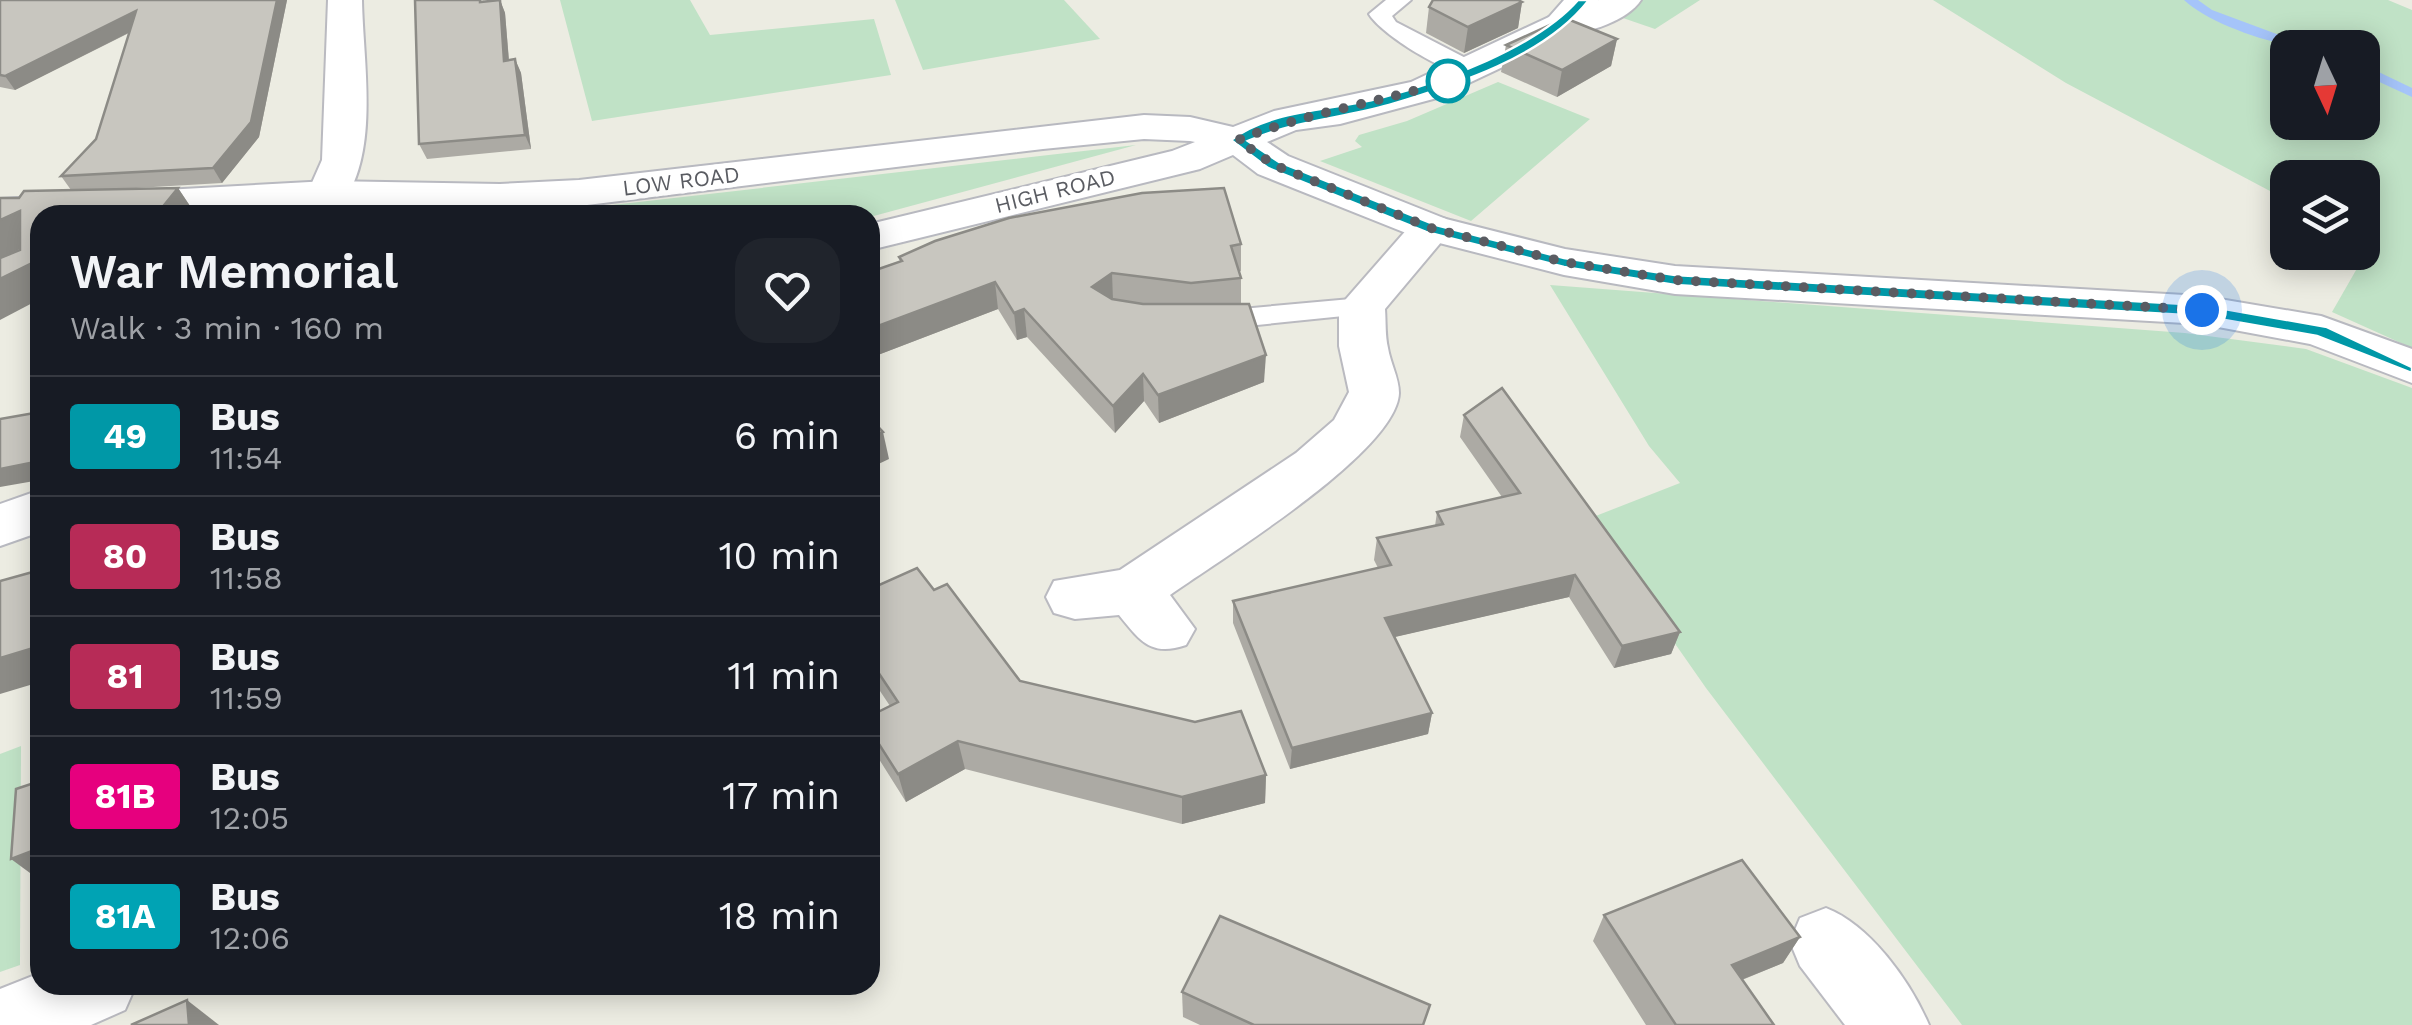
<!DOCTYPE html>
<html lang="en">
<head>
<meta charset="utf-8">
<style>
  body { margin:0; font-family:"Work Sans",sans-serif; background:#20242c; color:#f1f3f6; height:100vh; display:flex; flex-direction:column; font-size:38px; white-space:nowrap }
  * { box-sizing:border-box; margin:0 }
  p { font-size:32px; color:#9ea1a6 }
  .icon { flex:none; width:55px; height:55px; fill:none; stroke:currentColor; stroke-width:2; stroke-linecap:round; stroke-linejoin:round }
  .map { position:relative; flex:1; overflow:hidden }
  .drawer { position:absolute; left:30px; top:205px; width:850px; height:790px; display:flex; flex-direction:column; background:#171b24; border-radius:30px; box-shadow:0 5px 25px #0003 }
  .drawer>* { flex:none }
  .badge { padding:0 20px; border-radius:8px; font-size:35px; line-height:65px }
  .needle { width:65px; rotate:176deg }
  .tools { position:absolute; left:2270px; top:30px; display:grid; gap:20px }
  .tools a { display:grid; place-items:center; width:110px; height:110px; border-radius:20px; background:#171b24; box-shadow:0 5px 25px #0003; font-size:50px }
  .you { position:absolute; width:50px; height:50px; margin:-25px; border:8px solid #fff; border-radius:50%; background:#1a73e8; box-shadow:0 0 0 15px #1a73e833 }
  .map>.badge { position:absolute; translate:-50% -50%; box-shadow:0 0 0 5px #fff }
  .round { display:grid; place-items:center; flex:none; width:105px; height:105px; border-radius:30px; background:#20242c }
  .head { display:flex; align-items:center; justify-content:space-between; height:170px; padding:0 40px }
  h1 { font-size:48px; font-weight:600; line-height:75px }
  ul { padding:0; list-style:none }
  li { display:flex; align-items:center; gap:30px; height:120px; padding:0 40px; border-top:2px solid #363941 }
  li div { flex:1 }
  li b { display:block; font-size:38px }
  li em { font-style:normal }
  li .badge { min-width:110px; font-weight:700; text-align:center }
  .map>svg:first-child { display:block }
</style>
</head>
<body>
<div class="map">
<svg width="2412" height="1025" viewBox="0 0 2412 1025">
  <rect width="100%" height="100%" fill="#ecece2"/>
  <g fill="#c0e2c6" fill-rule="evenodd">
    <polygon points="560,0 690,0 710,35 874,19 891,75 592,121"/>
    <polygon points="895,0 1064,0 1100,39 923,70"/>
    <polygon points="1640,0 1700,0 1655,29 1620,17"/>
    <path d="M1933,0H2388L2412,10V348L2332,312L2371,244L2363,239L2362,178H2288L2287,200L2066,83ZM2288,48H2362V122H2288Z"/>
    <polygon points="1498,82 1590,119 1471,221 1320,161 1362,147 1355,141 1359,135 1407,121"/>
    <polygon points="1136,145 870,217 488,215 595,207"/>
    <polygon points="1550,285 2185,333 2306,349 2412,388 2412,1025 1962,1025 1706,688 1588,519 1680,483 1649,446"/>
    <polygon points="21,746 20,965 0,972 0,754"/>
  </g>
  <g fill="none" stroke-linecap="round" stroke-linejoin="round">
    <g fill="#a5c4f9" fill-rule="evenodd">
      <path d="M2184,0H2198L2212,10L2314,48C2279,48 2209,24 2184,0Z"/>
      <polygon points="2362,64 2412,88 2412,97 2362,74"/>
    </g>
    <g stroke="#babac0" stroke-width="4">
      <g id="lane">
        <path d="M1386,0H1411L1392,16L1396,22L1481,66V76C1457,82 1381,35 1369,14Z"/>
        <polygon points="1362,298 1377,307 1373,313 1208,330 1193,321 1208,312"/>
      </g>
    </g>
    <g stroke="#babac0" stroke-width="4">
      <g id="street">
        <path d="M328,0H362C363,63 380,149 343,203L328,207L313,203L307,194L322,160Z"/>
        <path d="M1599,0H1641C1626,23 1575,39 1549,33L1544,25L1549,17Z"/>
        <path d="M1431,215L1446,219L1453,228L1385,309C1386,322 1385,335 1388,348C1390,362 1399,378 1399,393C1397,452 1219,560 1170,595L1195,629L1186,645C1151,657 1140,641 1119,615L1075,619L1054,613L1046,597L1054,581L1120,570L1296,453L1334,420L1349,392L1339,346V307L1416,219Z"/>
        <path d="M1826,908C1870,925 1910,981 1929,1025H1845L1800,966L1790,942L1800,918Z"/>
        <polygon points="40,973 40,985 136,985 125,1010 91,1025 0,1025 0,989"/>
      </g>
    </g>
    <g stroke="#b8b9c0" stroke-width="4">
      <g id="secondary">
        <polygon points="1564,0 1599,0 1575,33 1437,98 1340,124 1296,130 1267,142 1288,156 1446,219 1565,249 1675,266 2202,296 2321,316 2412,349 2412,383 2310,344 2202,324 1675,294 1564,275 1416,237 1258,174 1233,155 1200,169 870,250 870,224 1172,151 1195,142 1190,141 1144,139 1043,149 579,206 40,215 40,223 0,225 0,199 328,181 500,184 579,180 1144,115 1190,117 1233,127 1274,111 1411,82 1549,17"/>
        <polygon points="40,490 40,532 0,546 0,504"/>
      </g>
    </g>
    <use href="#lane" fill="#fff" fill-rule="evenodd"/>
    <use href="#street" fill="#fff" fill-rule="evenodd"/>
    <use href="#secondary" fill="#fff" fill-rule="evenodd"/>
  </g>
  <g fill="#acaaa4">
    <polygon points="0,0 287,0 259,137 222,183 102,190 178,188 196,215 40,215 71,190 61,176 96,139 129,33 15,90 0,87"/>
    <polygon points="484,0 484,2 500,0 505,13 509,60 515,59 521,73 531,149 427,159 419,144"/>
    <polygon points="1522,2 1518,28 1464,53 1426,33 1429,7"/>
    <polygon points="1617,39 1611,66 1557,97 1501,72 1506,45"/>
    <polygon points="1241,244 1241,271 1239,272 1241,278 1241,304 1264,382 1159,423 1144,401 1115,433 1027,337 1017,340 998,309 870,358 870,272 900,262 899,257"/>
    <polygon points="1464,415 1680,632 1671,654 1614,668 1569,597 1394,637 1432,713 1428,734 1290,769 1233,623 1233,601 1378,568 1374,560 1377,538 1435,526 1437,512 1502,497 1460,437"/>
    <polygon points="870,589 934,590 1020,681 1266,775 1265,803 1182,824 965,769 906,802 872,748 870,740 870,716 890,706 870,676"/>
    <polygon points="1604,915 1800,937 1783,963 1742,980 1774,1025 1646,1025 1593,941"/>
    <polygon points="1182,992 1424,1025 1200,1025 1183,1017"/>
  </g>
  <g fill="#8c8b86">
    <polygon points="277,0 287,0 259,137 222,183 213,168"/>
    <polygon points="500,0 505,13 510,75 504,61"/>
    <polygon points="1522,2 1518,28 1464,53 1468,27"/>
    <polygon points="136,11 144,25 15,90 5,76"/>
    <polygon points="1617,39 1611,66 1557,97 1562,70"/>
    <polygon points="515,59 521,73 531,149 525,135"/>
    <polygon points="178,188 196,215 156,215"/>
    <polygon points="20,211 40,240 0,258 0,220"/>
    <polygon points="40,259 40,299 0,320 0,279"/>
    <polygon points="1112,273 1113,300 1092,287"/>
    <polygon points="995,282 998,309 870,358 870,329"/>
    <polygon points="1024,309 1027,337 1017,340 1014,313"/>
    <polygon points="1266,355 1264,382 1159,423 1158,395"/>
    <polygon points="1143,374 1144,401 1115,433 1113,406"/>
    <polygon points="883,432 889,459 870,468 870,437"/>
    <polygon points="40,461 40,480 0,487 0,469"/>
    <polygon points="1575,575 1569,597 1382,640 1385,618"/>
    <polygon points="1680,632 1671,654 1614,668 1622,646"/>
    <polygon points="40,646 40,682 0,694 0,658"/>
    <polygon points="1432,713 1428,734 1290,769 1292,748"/>
    <polygon points="958,741 965,769 906,802 898,774"/>
    <polygon points="1266,775 1265,803 1182,824 1182,797"/>
    <polygon points="40,848 40,869 30,873 11,859"/>
    <polygon points="1800,937 1783,963 1716,990 1732,965"/>
    <polygon points="187,1000 219,1025 189,1025"/>
  </g>
  <g fill="#c8c6bf" stroke="#8c8b86" stroke-width="2.5">
    <polygon points="0,0 277,0 251,122 213,168 61,176 96,139 136,11 5,76 0,75"/>
    <polygon points="415,0 480,0 480,2 500,0 504,61 515,59 525,135 419,144"/>
    <polygon points="1433,0 1518,0 1522,2 1468,27 1429,7"/>
    <polygon points="1565,18 1617,39 1562,70 1506,45"/>
    <polygon points="178,188 156,215 40,215 40,259 0,279 0,258 20,250 20,211 0,220 0,198 19,198 24,191"/>
    <polygon points="1224,188 1241,244 1231,246 1241,278 1191,283 1112,273 1092,287 1112,299 1143,304 1249,304 1266,355 1158,395 1143,374 1113,406 1024,309 1014,313 995,282 870,329 870,272 902,261 899,257 935,241 1009,218 1142,193"/>
    <polygon points="1502,388 1680,632 1622,646 1575,575 1385,618 1432,713 1292,748 1233,601 1391,565 1377,538 1443,524 1437,512 1520,493 1464,415"/>
    <polygon points="40,412 40,461 0,469 0,419"/>
    <polygon points="870,418 883,432 870,437"/>
    <polygon points="917,568 934,590 947,584 1020,681 1195,722 1241,711 1266,775 1182,797 958,741 898,774 870,730 870,716 898,702 870,660 870,589"/>
    <polygon points="40,570 40,646 0,658 0,581"/>
    <polygon points="40,781 40,848 11,859 16,789"/>
    <polygon points="1742,860 1800,937 1732,965 1774,1025 1676,1025 1604,915"/>
    <polygon points="1220,916 1430,1005 1423,1025 1254,1025 1182,992"/>
    <polygon points="187,1000 189,1025 131,1025"/>
  </g>
  <path fill="#0098a7" stroke="#fff" stroke-width="2.5" d="M1578,0H1589C1545,57 1456,85 1389,105C1339,119 1298,120 1248,141L1279,162L1436,225L1564,258L1675,275L2202,305L2327,327L2412,367V373L2317,336L2202,316L1675,285L1564,267L1426,232L1268,168L1231,140C1271,109 1331,111 1380,98C1442,82 1537,47 1578,0Z"/>
  <g fill="none" stroke-linecap="round" stroke-linejoin="round">
    <path stroke="#5a5c62" stroke-width="10" stroke-dasharray="0 18" d="M1448,81C1382,102 1305,113 1238,140L1274,165L1431,228L1564,262L1675,280L2202,310"/>
  </g>
  <circle fill="#fff" stroke="#0098a7" stroke-width="5" cx="1448" cy="81" r="20"/>
  <g text-anchor="middle" dominant-baseline="central" stroke-width="10" stroke-linejoin="round" paint-order="stroke">
    <g font-size="22" fill="#5a5c62" stroke="#fff">
      <text transform="translate(681 181) rotate(-7)">LOW ROAD</text>
      <text transform="translate(1055 191) rotate(-14)">HIGH ROAD</text>
    </g>
  </g>
</svg>
<div class="tools">
<a><svg class="needle" viewBox="-14 -14 28 28"><path d="M0-13l5 13h-10z" fill="#e53935"/><path d="M0 13l5-13h-10z" fill="#9ea1a6"/></svg></a>
<a><svg class="icon" aria-label="layers" viewBox="0 0 24 24"><path d="M12 4l9 5-9 5-9-5zM3 14l9 5 9-5"/></svg></a>
</div>
<div class="you" style="left:2202px;top:310px"></div>
<section class="drawer">
<div class="head"><div><h1>War Memorial</h1><p>Walk · 3 min · 160 m</p></div><a class="round"><svg class="icon" aria-label="heart" viewBox="0 0 24 24"><path d="M12 20l-8-8c-3-5 5-10 8-4 3-6 11-1 8 4z"/></svg></a></div>
<ul>
<li><span class="badge" style="background:#0098a7;color:#fff">49</span><div><b>Bus</b><p>11:54</p></div><em>6 min</em></li>
<li><span class="badge" style="background:#b72b57;color:#fff">80</span><div><b>Bus</b><p>11:58</p></div><em>10 min</em></li>
<li><span class="badge" style="background:#b72b57;color:#fff">81</span><div><b>Bus</b><p>11:59</p></div><em>11 min</em></li>
<li><span class="badge" style="background:#e6007e;color:#fff">81B</span><div><b>Bus</b><p>12:05</p></div><em>17 min</em></li>
<li><span class="badge" style="background:#00a3b4;color:#fff">81A</span><div><b>Bus</b><p>12:06</p></div><em>18 min</em></li>
</ul>
</section>
</div>
</body>
</html>
